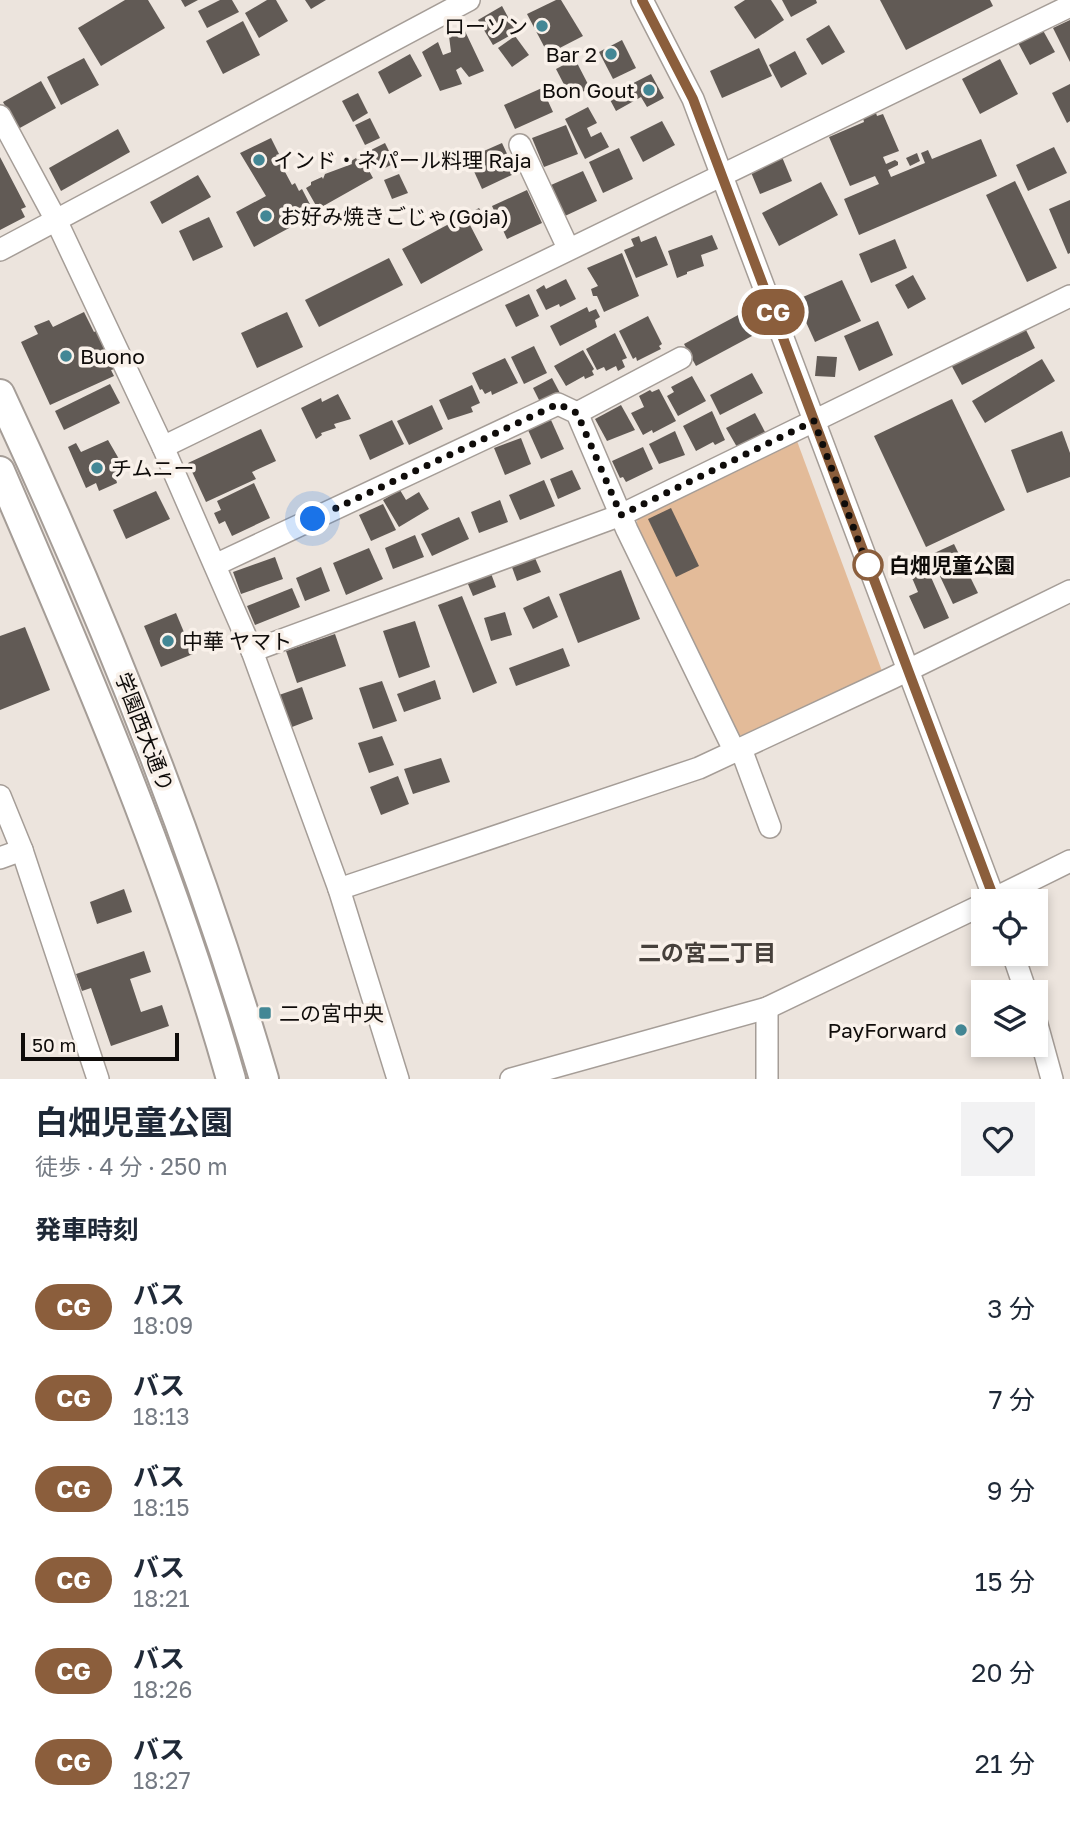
<!DOCTYPE html>
<html lang="ja">
<head>
<meta charset="utf-8">
<style>
  body { margin:0; font-family:"Golos Text","Noto Sans JP",sans-serif; background:#f2f2f3; color:#1f2937; height:100vh; display:flex; flex-direction:column; font-size:26px; white-space:nowrap }
  * { box-sizing:border-box; margin:0 }
  p { font-size:23px; color:#747a83 }
  .icon { flex:none; width:38px; height:38px; fill:none; stroke:currentColor; stroke-width:2; stroke-linecap:round; stroke-linejoin:round }
  .map { position:relative; height:1079px; overflow:hidden }
  .sheet { display:flex; flex-direction:column; background:#fff; flex:1 }
  .sheet>* { flex:none }
  .badge { padding:0 14px; border-radius:23px; font-size:24px; line-height:46px }
  .buttons { position:absolute; left:971px; top:889px; display:grid; gap:14px }
  .buttons a { display:grid; place-items:center; width:77px; height:77px; border-radius:0px; background:#fff; box-shadow:0 4px 10px #0003; font-size:35px }
  .scale { position:absolute; left:21px; bottom:18px; width:158px; box-sizing:border-box; padding-left:7px; border:4px solid #0f0c0a; border-top:0; font-size:19px; line-height:24px; white-space:nowrap; color:#0f0c0a; -webkit-text-stroke:5px #f9f1ea; paint-order:stroke }
  .you { position:absolute; width:35px; height:35px; margin:-18px; border:5px solid #fff; border-radius:50%; background:#1a73e8; box-shadow:0 0 0 10px #1a73e833 }
  .map>.badge { position:absolute; translate:-50% -50%; box-shadow:0 0 0 4px #fff }
  h2 { padding:0 35px; font-size:26px; line-height:63px }
  .round { display:grid; place-items:center; flex:none; width:74px; height:74px; border-radius:0px; background:#f2f2f3 }
  .head { display:flex; align-items:center; justify-content:space-between; height:119px; padding:0 35px }
  h1 { font-size:33px; font-weight:700; line-height:52px }
  ul { padding:0; list-style:none }
  li { display:flex; align-items:center; gap:21px; height:91px; padding:0 35px }
  li div { flex:1 }
  li b { display:block; font-size:26px }
  li em { font-style:normal }
  li .badge { min-width:77px; font-weight:700; text-align:center }
  .map>svg:first-child { display:block }
</style>
</head>
<body>
<div class="map">
<svg width="1070" height="1079" viewBox="0 0 1070 1079">
  <rect width="100%" height="100%" fill="#ece4dd"/>
  <polygon fill="#e3bb99" points="797,441 882,671 745,737 733,733 635,530 638,517"/>
  <g fill="#615a55">
    <polygon points="125,0 148,0 165,28 101,66 78,28"/>
    <polygon points="181,0 198,0 185,7"/>
    <polygon points="220,0 232,0 239,12 207,28 198,11"/>
    <polygon points="267,0 276,0 288,21 259,38 245,13"/>
    <polygon points="305,0 326,0 311,9"/>
    <polygon points="556,0 561,0 583,36 548,54 527,14"/>
    <polygon points="745,0 771,0 784,20 755,39 734,7"/>
    <polygon points="782,0 816,0 817,3 791,17"/>
    <polygon points="880,0 990,0 993,6 906,50"/>
    <polygon points="502,6 516,32 493,45 478,20"/>
    <polygon points="1070,20 1070,62 1053,28"/>
    <polygon points="243,21 260,55 223,74 206,41"/>
    <polygon points="829,25 845,52 822,65 806,39"/>
    <polygon points="1040,25 1055,52 1030,65 1016,39"/>
    <polygon points="464,29 484,71 469,77 461,67 456,70 462,84 440,91 422,52 438,42 443,55 451,52 449,36"/>
    <polygon points="515,36 529,55 512,67 498,48"/>
    <polygon points="622,40 636,68 613,79 599,52"/>
    <polygon points="759,48 772,76 722,98 710,71"/>
    <polygon points="795,51 807,74 781,88 769,65"/>
    <polygon points="410,54 422,76 389,94 378,72"/>
    <polygon points="84,58 99,85 61,105 47,77"/>
    <polygon points="575,59 590,88 571,98 556,69"/>
    <polygon points="1000,59 1018,94 980,114 962,79"/>
    <polygon points="651,74 664,98 647,107 641,97 616,111 608,96"/>
    <polygon points="41,81 56,108 18,129 3,102"/>
    <polygon points="1070,84 1070,121 1067,123 1052,93"/>
    <polygon points="542,88 553,112 515,129 504,105"/>
    <polygon points="358,93 368,113 353,122 342,101"/>
    <polygon points="588,107 597,123 587,128 591,137 601,132 609,147 585,159 565,119"/>
    <polygon points="876,113 877,116 883,114 899,151 883,157 886,164 895,160 898,162 898,165 888,170 891,177 925,163 921,153 928,150 932,159 981,139 997,176 859,235 844,199 879,184 875,176 850,186 829,137 864,122 863,118"/>
    <polygon points="370,118 380,138 365,145 355,125"/>
    <polygon points="662,121 675,145 643,162 630,137"/>
    <polygon points="566,125 578,154 544,167 532,138"/>
    <polygon points="118,129 130,152 61,191 49,168"/>
    <polygon points="271,138 279,154 276,155 292,185 295,183 299,191 302,189 315,214 254,247 236,212 266,196 240,153"/>
    <polygon points="385,143 395,163 379,171 369,151"/>
    <polygon points="502,143 516,173 482,189 468,158"/>
    <polygon points="1054,147 1067,173 1028,191 1016,165"/>
    <polygon points="619,148 633,179 603,193 589,162"/>
    <polygon points="917,153 920,161 910,166 906,158"/>
    <polygon points="0,157 26,207 21,209 25,217 0,230"/>
    <polygon points="782,157 792,181 760,194 750,170"/>
    <polygon points="356,158 357,160 362,158 373,178 318,209 306,188 311,185 311,182 322,177 323,179 325,174 352,164 351,161"/>
    <polygon points="583,171 597,201 565,216 551,185"/>
    <polygon points="399,174 408,193 392,199 384,180"/>
    <polygon points="198,175 211,197 162,224 150,202"/>
    <polygon points="1015,181 1057,268 1027,282 986,195"/>
    <polygon points="821,182 838,215 779,246 762,213"/>
    <polygon points="527,190 542,223 507,239 492,206"/>
    <polygon points="1070,200 1070,253 1068,254 1049,209"/>
    <polygon points="479,208 485,217 470,225 483,250 421,284 402,249"/>
    <polygon points="209,217 223,247 193,261 179,231"/>
    <polygon points="712,235 718,249 701,255 704,266 687,272 687,274 677,278 668,251"/>
    <polygon points="639,236 641,242 656,236 668,265 636,278 624,250 634,246 631,239"/>
    <polygon points="895,239 907,268 871,283 859,254"/>
    <polygon points="622,253 639,296 604,312 597,296 593,296 591,289 598,286 587,268"/>
    <polygon points="389,258 403,285 319,327 305,300"/>
    <polygon points="913,275 926,299 908,309 895,285"/>
    <polygon points="566,279 576,299 560,307 559,304 546,310 536,290 544,285 546,289"/>
    <polygon points="842,280 861,321 815,342 796,300"/>
    <polygon points="529,294 539,316 516,327 505,305"/>
    <polygon points="587,307 589,312 596,309 600,317 595,320 597,327 560,346 550,326"/>
    <polygon points="84,312 94,332 98,330 115,369 111,370 114,376 50,405 21,342 38,334 34,326 49,320 53,327"/>
    <polygon points="287,312 303,347 257,368 241,333"/>
    <polygon points="740,314 752,336 696,366 684,344"/>
    <polygon points="648,316 662,344 659,346 661,349 637,361 636,357 633,359 619,331"/>
    <polygon points="878,321 893,355 859,371 844,336"/>
    <polygon points="1023,324 1035,348 962,385 949,361"/>
    <polygon points="615,333 627,358 622,360 625,367 618,371 616,366 606,371 604,367 597,370 586,349"/>
    <polygon points="534,346 547,373 524,384 511,357"/>
    <polygon points="583,350 594,369 592,371 594,375 585,379 584,376 566,386 554,366"/>
    <polygon points="817,356 837,357 835,377 815,376"/>
    <polygon points="505,358 518,383 492,395 491,391 485,394 482,389 480,390 472,373"/>
    <polygon points="1042,359 1055,381 985,423 972,401"/>
    <polygon points="752,373 763,393 720,415 710,395"/>
    <polygon points="692,376 706,401 678,416 667,396 674,392 671,387"/>
    <polygon points="552,378 561,395 541,404 533,388"/>
    <polygon points="110,384 120,403 64,430 55,411"/>
    <polygon points="472,385 480,403 471,407 473,412 448,420 439,400"/>
    <polygon points="659,389 676,421 653,433 652,430 643,435 631,413 644,407 639,396 650,390 652,392"/>
    <polygon points="338,394 351,419 334,424 336,428 321,433 322,435 316,439 301,408 321,398 322,402"/>
    <polygon points="952,399 1005,510 926,547 874,436"/>
    <polygon points="432,405 443,429 409,445 397,421"/>
    <polygon points="621,405 635,430 607,441 595,419"/>
    <polygon points="712,411 725,440 715,445 713,442 696,451 683,426"/>
    <polygon points="755,413 765,432 737,447 726,428"/>
    <polygon points="392,420 404,444 370,460 359,435"/>
    <polygon points="551,420 564,449 541,459 528,430"/>
    <polygon points="261,429 276,461 252,472 256,479 206,502 188,463"/>
    <polygon points="675,431 685,455 659,464 649,444"/>
    <polygon points="1062,431 1070,453 1070,477 1027,493 1011,450"/>
    <polygon points="521,438 531,464 505,475 494,448"/>
    <polygon points="108,440 123,466 120,468 123,476 116,479 117,483 99,491 96,483 86,488 68,447 76,443 81,452"/>
    <polygon points="643,447 653,469 626,482 623,477 620,478 612,461"/>
    <polygon points="572,470 581,489 558,499 550,479"/>
    <polygon points="544,480 555,506 520,520 509,495"/>
    <polygon points="254,483 270,518 232,536 225,521 219,524 214,513 221,510 217,501"/>
    <polygon points="400,490 406,500 419,492 429,509 399,527 383,500"/>
    <polygon points="156,491 170,519 126,539 113,510"/>
    <polygon points="500,500 508,522 479,533 471,512"/>
    <polygon points="383,504 396,530 371,541 359,515"/>
    <polygon points="671,508 699,566 676,577 648,519"/>
    <polygon points="459,517 469,539 432,556 421,534"/>
    <polygon points="415,535 424,557 393,569 385,548"/>
    <polygon points="954,544 978,593 953,604 930,555"/>
    <polygon points="369,548 383,579 346,595 333,563"/>
    <polygon points="532,551 541,572 517,581 509,559"/>
    <polygon points="275,557 283,579 241,594 233,572"/>
    <polygon points="923,559 949,618 924,629 909,596 918,592 907,566"/>
    <polygon points="321,567 330,591 305,601 296,578"/>
    <polygon points="489,568 496,587 473,596 465,577"/>
    <polygon points="621,570 640,619 578,643 559,594"/>
    <polygon points="292,588 300,607 255,625 247,606"/>
    <polygon points="462,596 497,683 473,693 438,605"/>
    <polygon points="549,596 558,617 533,629 523,608"/>
    <polygon points="505,612 512,635 491,641 484,618"/>
    <polygon points="176,613 193,654 161,667 144,626"/>
    <polygon points="415,621 430,667 399,678 383,631"/>
    <polygon points="25,627 50,690 0,710 0,636"/>
    <polygon points="335,634 346,666 297,683 286,651"/>
    <polygon points="563,648 570,666 516,686 509,668"/>
    <polygon points="435,680 441,699 404,712 397,694"/>
    <polygon points="382,681 397,721 373,729 359,688"/>
    <polygon points="302,687 313,719 292,727 279,695"/>
    <polygon points="382,736 394,765 369,773 358,743"/>
    <polygon points="441,758 450,782 413,794 404,769"/>
    <polygon points="398,776 409,804 381,815 370,787"/>
    <polygon points="124,889 132,912 97,924 90,902"/>
    <polygon points="144,951 151,972 130,979 141,1012 162,1005 169,1026 111,1046 91,988 82,991 76,974"/>
  </g>
  <g fill="none" stroke-linecap="round" stroke-linejoin="round">
    <g stroke="#a59d97" stroke-width="24">
      <g id="minor">
        <polyline points="642,0 693,99 995,901"/>
        <polyline points="0,116 56,220 163,447 252,651 339,889 398,1079"/>
        <polyline points="520,145 568,248"/>
        <polyline points="0,250 469,0"/>
        <polyline points="577,413 681,358"/>
        <polyline points="163,447 1070,6"/>
        <polyline points="215,565 558,404 577,413 627,530 735,752"/>
        <polyline points="252,651 621,515 1070,296"/>
        <polyline points="741,749 770,827"/>
        <polyline points="0,796 22,850 98,1079"/>
        <polyline points="0,858 22,850"/>
        <polyline points="339,889 699,768 892,678 1070,591"/>
        <polyline points="989,901 1070,861"/>
        <polyline points="1013,954 1026,992"/>
        <polyline points="767,1008 767,1079"/>
        <polyline points="1036,1021 1052,1079"/>
        <polyline points="511,1079 767,1008 984,904"/>
      </g>
    </g>
    <g stroke="#a59d97" stroke-width="32">
      <g id="major">
        <path d="M0,394C104,616 195,844 264,1079"/>
        <path d="M0,471C86,670 172,870 231,1079"/>
      </g>
    </g>
    <use href="#minor" stroke="#fff" stroke-width="21"/>
    <use href="#major" stroke="#fff" stroke-width="28"/>
  </g>
  <g fill="none" stroke-linecap="round" stroke-linejoin="round">
    <g stroke="#fff" stroke-width="16">
      <polyline id="line" points="642,0 693,99 995,901"/>
    </g>
    <use href="#line" stroke="#8b5e3c" stroke-width="10"/>
    <polyline stroke="#0f0c0a" stroke-width="7" stroke-dasharray="0 12.6" points="313,519 558,404 577,413 621,515 814,421 870,572 868,565"/>
  </g>
  <g fill="#438795" stroke="#f9f1ea" stroke-width="2.5">
    <circle cx="542" cy="26" r="7"/>
    <circle cx="611" cy="54" r="7"/>
    <circle cx="649" cy="90" r="7"/>
    <circle cx="259" cy="160" r="7"/>
    <circle cx="266" cy="216" r="7"/>
    <circle cx="66" cy="356" r="7"/>
    <circle cx="97" cy="468" r="7"/>
    <circle cx="168" cy="641" r="7"/>
    <rect x="258" y="1006" width="14" height="14" rx="3.5"/>
    <circle cx="961" cy="1030" r="7"/>
  </g>
  <circle fill="#fff" stroke="#8b5e3c" stroke-width="3.5" cx="868" cy="565" r="14"/>
  <g text-anchor="middle" dominant-baseline="central" stroke-width="7" stroke-linejoin="round" paint-order="stroke">
    <g font-size="21" fill="#0f0c0a" stroke="#f9f1ea" text-anchor="start">
      <text x="528" y="26" text-anchor="end">ローソン</text>
      <text x="597" y="54" text-anchor="end">Bar 2</text>
      <text x="635" y="90" text-anchor="end">Bon Gout</text>
      <text x="273" y="160">インド・ネパール料理 Raja</text>
      <text x="280" y="216">お好み焼きごじゃ(Goja)</text>
      <text x="80" y="356">Buono</text>
      <text x="111" y="468">チムニー</text>
      <text x="182" y="641">中華 ヤマト</text>
      <text x="279" y="1013">二の宮中央</text>
      <text x="947" y="1030" text-anchor="end">PayForward</text>
    </g>
    <g font-size="21" font-weight="bold" fill="#0f0c0a" stroke="#f9f1ea" text-anchor="start">
      <text x="889" y="565">白畑児童公園</text>
    </g>
    <g font-size="21" fill="#0f0c0a" stroke="#f9f1ea">
      <text transform="translate(145 732) rotate(69)">学園西大通り</text>
    </g>
    <g font-size="23" font-weight="bold" fill="#46403b" stroke="#f9f1ea">
      <text x="707" y="952">二の宮二丁目</text>
    </g>
  </g>
</svg>
<div class="buttons">
<a><svg class="icon" aria-label="locate" viewBox="0 0 24 24"><circle cx="12" cy="12" r="6"/><path d="M12 2v4M12 18v4M2 12h4M18 12h4"/></svg></a>
<a><svg class="icon" aria-label="layers" viewBox="0 0 24 24"><path d="M12 4l9 5-9 5-9-5zM3 14l9 5 9-5"/></svg></a>
</div>
<div class="scale">50 m</div>
<div class="you" style="left:313px;top:519px"></div>
<b class="badge" style="left:773px;top:312px;background:#8b5e3c;color:#fff">CG</b>
</div>
<section class="sheet">
<div class="head"><div><h1>白畑児童公園</h1><p>徒歩 · 4 分 · 250 m</p></div><a class="round"><svg class="icon" aria-label="heart" viewBox="0 0 24 24"><path d="M12 20l-8-8c-3-5 5-10 8-4 3-6 11-1 8 4z"/></svg></a></div>
<h2>発車時刻</h2>
<ul>
<li><span class="badge" style="background:#8b5e3c;color:#fff">CG</span><div><b>バス</b><p>18:09</p></div><em>3 分</em></li>
<li><span class="badge" style="background:#8b5e3c;color:#fff">CG</span><div><b>バス</b><p>18:13</p></div><em>7 分</em></li>
<li><span class="badge" style="background:#8b5e3c;color:#fff">CG</span><div><b>バス</b><p>18:15</p></div><em>9 分</em></li>
<li><span class="badge" style="background:#8b5e3c;color:#fff">CG</span><div><b>バス</b><p>18:21</p></div><em>15 分</em></li>
<li><span class="badge" style="background:#8b5e3c;color:#fff">CG</span><div><b>バス</b><p>18:26</p></div><em>20 分</em></li>
<li><span class="badge" style="background:#8b5e3c;color:#fff">CG</span><div><b>バス</b><p>18:27</p></div><em>21 分</em></li>
</ul>
</section>
</body>
</html>
